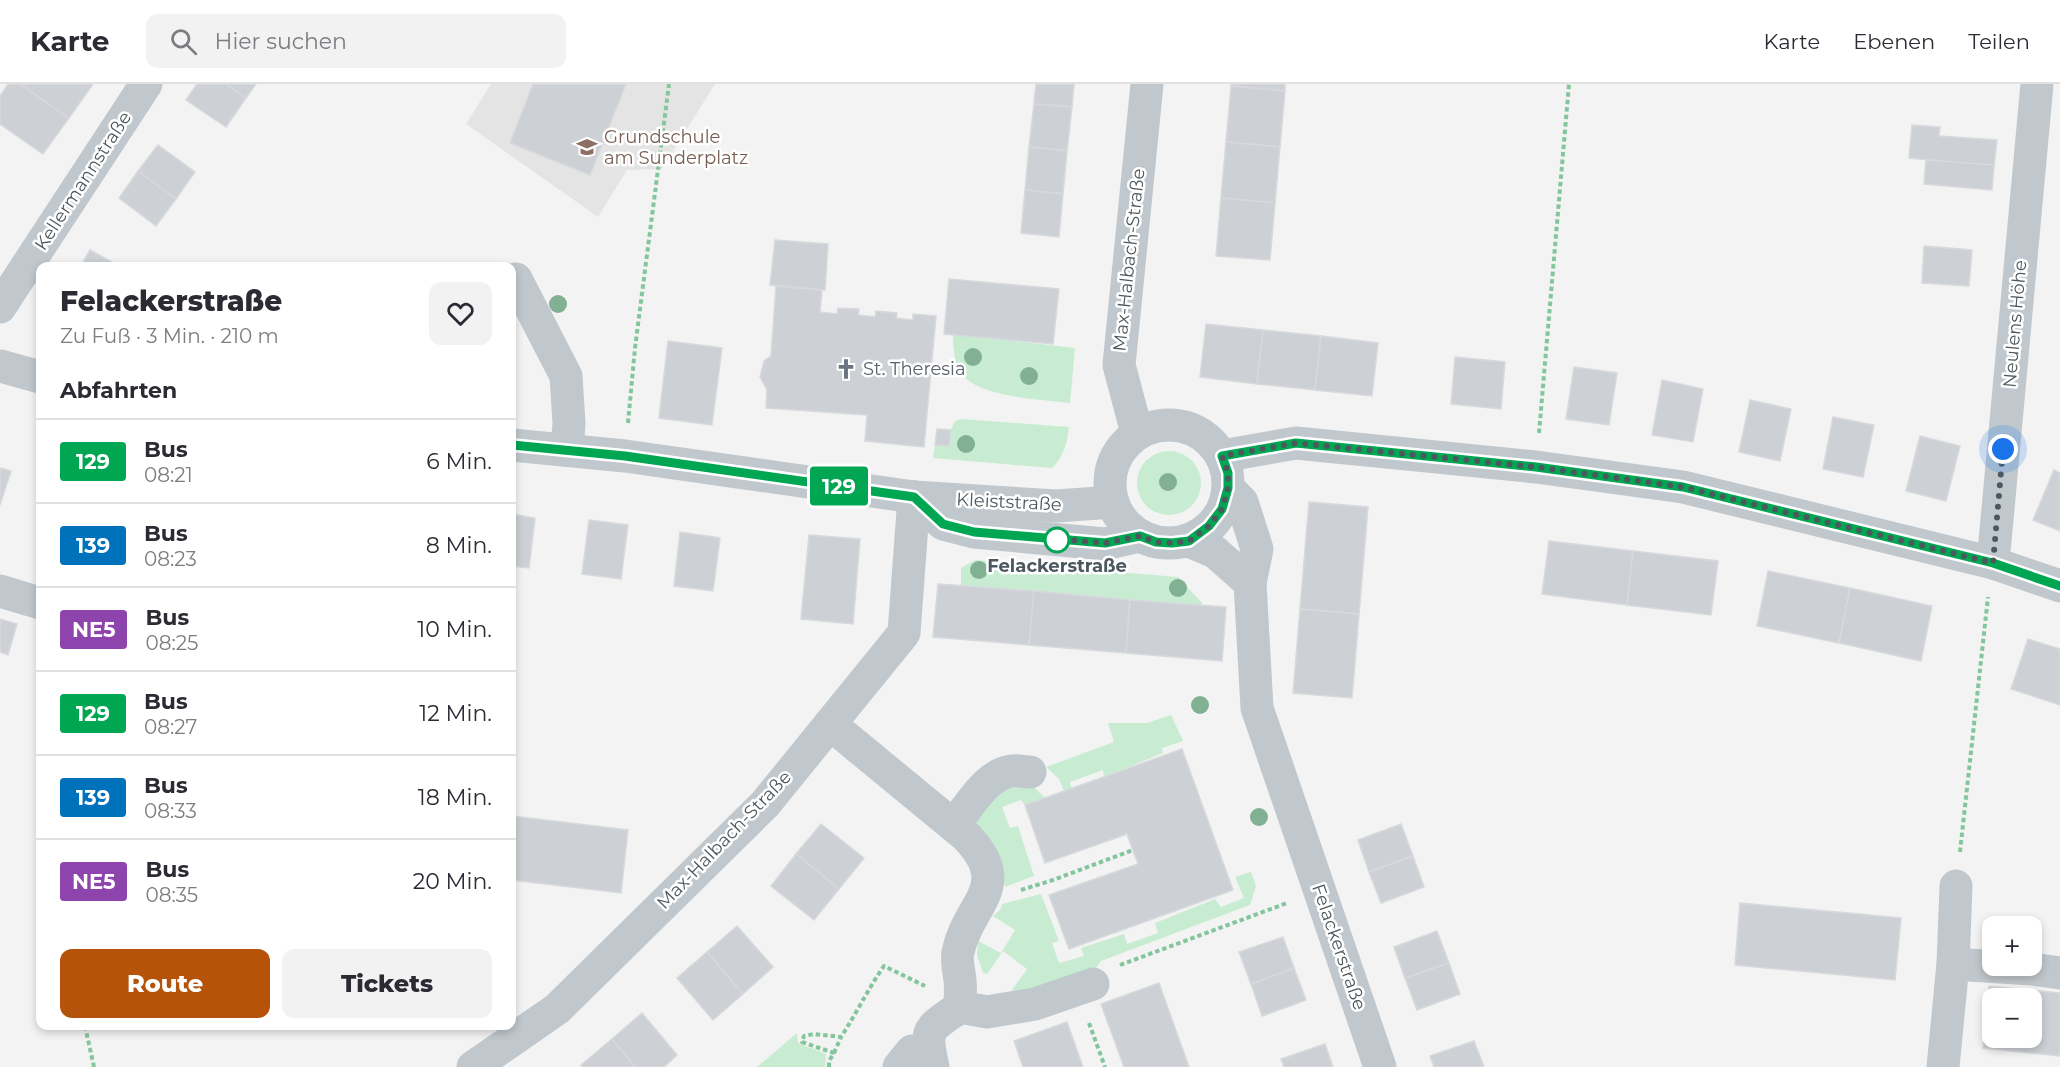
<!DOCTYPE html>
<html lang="de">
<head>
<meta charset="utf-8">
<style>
  body { margin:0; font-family:Montserrat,sans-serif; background:#f2f2f3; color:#2b2b33; height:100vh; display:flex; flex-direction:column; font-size:22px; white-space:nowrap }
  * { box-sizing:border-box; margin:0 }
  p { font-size:20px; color:#7c7c81 }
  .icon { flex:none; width:33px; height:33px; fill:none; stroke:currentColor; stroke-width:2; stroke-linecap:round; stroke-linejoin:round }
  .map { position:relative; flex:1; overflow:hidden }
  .sheet { position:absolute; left:36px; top:178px; width:480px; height:768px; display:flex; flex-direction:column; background:#fff; border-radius:12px; box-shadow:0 3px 9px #0003 }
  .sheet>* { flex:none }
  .badge { padding:0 12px; border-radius:4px; font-size:21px; line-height:39px }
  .tools { position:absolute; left:1982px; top:832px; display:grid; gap:12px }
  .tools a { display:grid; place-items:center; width:60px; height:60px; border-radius:12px; background:#fff; box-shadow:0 3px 9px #0003; font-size:30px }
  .you { position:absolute; width:30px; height:30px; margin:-15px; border:4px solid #fff; border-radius:50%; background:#1a73e8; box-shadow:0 0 0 9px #1a73e833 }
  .map>.badge { position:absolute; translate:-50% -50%; box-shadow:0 0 0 3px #fff }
  h2 { padding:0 24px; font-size:22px; line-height:54px }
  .round { display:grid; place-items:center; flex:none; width:63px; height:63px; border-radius:12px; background:#f2f2f3 }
  .summary { display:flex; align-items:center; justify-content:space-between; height:102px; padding:0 24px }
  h1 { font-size:28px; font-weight:800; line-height:45px }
  .action { display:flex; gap:12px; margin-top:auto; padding:12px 24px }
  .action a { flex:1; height:69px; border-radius:12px; background:#b45309; color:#fff; font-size:24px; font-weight:800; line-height:69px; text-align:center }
  .action a+a { background:#f2f2f3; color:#2b2b33 }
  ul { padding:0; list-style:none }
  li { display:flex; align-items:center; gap:18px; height:84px; padding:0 24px; border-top:2px solid #e1e1e2 }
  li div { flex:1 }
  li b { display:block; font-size:22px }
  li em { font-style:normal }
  li .badge { min-width:66px; font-weight:700; text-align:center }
  header { display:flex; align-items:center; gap:36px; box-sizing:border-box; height:84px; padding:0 30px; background:#fff; border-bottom:2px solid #e1e1e2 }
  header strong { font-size:28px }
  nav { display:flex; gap:33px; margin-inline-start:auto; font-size:21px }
  .search { width:420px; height:54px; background:#f2f2f3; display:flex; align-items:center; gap:15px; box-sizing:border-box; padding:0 21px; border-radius:12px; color:#7c7c81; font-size:22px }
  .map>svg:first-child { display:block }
</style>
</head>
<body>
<header>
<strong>Karte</strong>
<div class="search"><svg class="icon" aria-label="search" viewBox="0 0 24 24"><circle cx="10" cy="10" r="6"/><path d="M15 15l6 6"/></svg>Hier suchen</div>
<nav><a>Karte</a><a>Ebenen</a><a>Teilen</a></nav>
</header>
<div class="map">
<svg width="2060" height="983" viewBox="0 0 2060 983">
  <rect width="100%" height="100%" fill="#f4f3f3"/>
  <polygon fill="#e5e4e4" points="491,0 715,0 662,85 627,86 598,133 466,40"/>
  <g fill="#c7ecd1">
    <path d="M953,250L1075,264L1070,319C1043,315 974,314 960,287C954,276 953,263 953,250Z"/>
    <path d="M961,335L1069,343C1067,359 1064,372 1052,384L933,374L935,361L949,362L951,346L954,338Z"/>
    <circle cx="1169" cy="399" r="32"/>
    <polygon points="975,476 1178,493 1202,519 1202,522 961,501 961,484"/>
    <polygon points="1171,631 1183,657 1162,664 1163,669 1104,693 1103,686 1070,698 1072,705 1064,707 1059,695 1046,683 1114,658 1108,639 1147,639"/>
    <polygon points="1001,700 1034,703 1045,714 1025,721 1021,716 1002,723 1010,744 1018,742 1034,792 1005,803 1001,779 993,759 970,737"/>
    <polygon points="1251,788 1256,802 1250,821 1101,877 1090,892 1024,907 1012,906 1027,885 1003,867 987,890 983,889 977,871 978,857 1001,869 1015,846 993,832 1001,825 1002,820 1041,810 1059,857 1052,859 1059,879 1084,872 1081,864 1124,850 1127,860 1158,849 1155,839 1215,815 1221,823 1244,814 1235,793"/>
    <polygon points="797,949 798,959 826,970 825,983 757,983"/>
  </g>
  <g fill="#cdd0d4" stroke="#d7d9dd" stroke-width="1.5" fill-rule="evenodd">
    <polygon points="8,0 20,0 69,34 43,70 0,40 0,12"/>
    <polygon points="20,0 93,0 69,34"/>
    <polygon points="197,0 226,0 246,14 226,43 186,16"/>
    <polygon points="226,0 256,0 246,14"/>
    <polygon points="533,0 626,0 590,91 510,59"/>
    <polygon points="1036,0 1074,0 1072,23 1034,20"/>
    <polygon points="1231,0 1285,0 1285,7 1231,2"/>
    <polygon points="1231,2 1285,7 1280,63 1226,58"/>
    <polygon points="1034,20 1072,23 1067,67 1029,63"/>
    <polygon points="1912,41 1940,43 1939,52 1997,56 1994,82 1909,74"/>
    <polygon points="1226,58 1280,63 1275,119 1221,114"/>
    <polygon points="158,61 195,88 176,115 138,87"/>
    <polygon points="1029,63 1067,67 1063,110 1025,106"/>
    <polygon points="1926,76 1994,81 1992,106 1924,100"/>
    <polygon points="138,87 176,115 156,142 119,114"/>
    <polygon points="1025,106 1063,110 1059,153 1021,149"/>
    <polygon points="1221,114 1275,119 1270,176 1216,172"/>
    <polygon points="775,156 828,160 825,206 770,201"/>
    <polygon points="1924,162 1972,166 1969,202 1922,199"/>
    <polygon points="90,166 121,183 80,183"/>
    <polygon points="949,195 1059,205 1053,260 944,250"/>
    <polygon points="776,202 822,206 820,228 837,230 838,224 859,225 858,231 875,233 876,227 897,229 896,234 913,236 913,230 936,232 924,363 865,357 867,331 766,324 767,306 760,293 764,277 771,272"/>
    <polygon points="1206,240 1263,246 1257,300 1200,293"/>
    <polygon points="1263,246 1321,252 1315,306 1257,300"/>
    <polygon points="1321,252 1378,259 1372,312 1315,306"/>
    <polygon points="668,257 722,264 712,341 659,334"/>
    <polygon points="1455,273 1505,278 1501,325 1451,320"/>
    <polygon points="1574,283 1617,289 1609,341 1566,335"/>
    <polygon points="1662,296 1703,305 1693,358 1652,351"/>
    <polygon points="1750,316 1791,325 1780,377 1739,368"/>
    <polygon points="1833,333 1874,341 1863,393 1823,385"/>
    <polygon points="937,345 951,346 949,362 935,361"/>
    <polygon points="1920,352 1960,362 1946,417 1906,407"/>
    <polygon points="0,384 11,387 0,421"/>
    <polygon points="2054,386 2060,389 2060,447 2033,436"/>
    <polygon points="1309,418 1368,423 1359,530 1300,525"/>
    <polygon points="512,430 535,434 529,484 512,482"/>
    <polygon points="589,436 628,441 621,495 582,490"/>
    <polygon points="680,448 720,454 713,507 674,502"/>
    <polygon points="809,451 860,455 853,540 801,535"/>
    <polygon points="1549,457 1633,467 1627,521 1542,510"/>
    <polygon points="1633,467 1718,477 1711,531 1627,521"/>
    <polygon points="1768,487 1850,504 1839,559 1757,542"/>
    <polygon points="938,500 1034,507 1029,561 933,553"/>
    <polygon points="1850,504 1932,522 1921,577 1839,559"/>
    <polygon points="1034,507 1130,516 1126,569 1029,561"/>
    <polygon points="1130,516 1226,523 1222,577 1126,569"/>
    <polygon points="1300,525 1359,530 1352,614 1293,609"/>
    <polygon points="0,535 17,540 8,571 0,568"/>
    <polygon points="2028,555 2060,565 2060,621 2011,605"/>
    <polygon points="1182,665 1233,806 1069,865 1049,811 1138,780 1127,750 1045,779 1025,721"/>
    <polygon points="512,732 628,746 621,809 512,796"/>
    <polygon points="821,740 864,774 839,805 796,770"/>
    <polygon points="1401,740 1413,772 1369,788 1358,756"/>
    <polygon points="796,770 839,805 814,836 771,802"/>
    <polygon points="1413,772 1424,803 1381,819 1369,788"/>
    <polygon points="1740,819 1901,834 1895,896 1735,881"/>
    <polygon points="737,842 773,883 743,910 707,868"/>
    <polygon points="1437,847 1449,879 1405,894 1394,863"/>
    <polygon points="1283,853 1294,884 1251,900 1239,868"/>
    <polygon points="707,868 743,910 713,936 677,894"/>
    <polygon points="1449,879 1460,910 1417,926 1405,894"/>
    <polygon points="1294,884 1306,916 1262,932 1251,900"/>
    <polygon points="1159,899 1189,983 1124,983 1101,920"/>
    <path d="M1989,902L2060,909V972L1983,964ZM1992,915H2031V954H1992Z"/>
    <polygon points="642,929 677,971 664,983 635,983 612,955"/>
    <polygon points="1067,938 1083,983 1023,983 1014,957"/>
    <polygon points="612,955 635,983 583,983 581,981"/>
    <polygon points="1474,957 1484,983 1434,983 1430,972"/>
    <polygon points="1325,960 1333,983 1284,983 1281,975"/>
  </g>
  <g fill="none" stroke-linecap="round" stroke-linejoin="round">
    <g stroke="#83c69d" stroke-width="4" stroke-dasharray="4.5 3" stroke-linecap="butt">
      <polyline points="628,339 635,264 669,0"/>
      <polyline points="1539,349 1569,0"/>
      <polyline points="1960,768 1988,513"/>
      <polyline points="1021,806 1053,796 1133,766"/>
      <polyline points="1120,881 1287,819"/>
      <polyline points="1089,939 1105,983"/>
      <polyline points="85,942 94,983"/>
      <polyline points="834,969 841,953"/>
      <path d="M829,983V977L834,969L802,958L804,952L814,950L841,953C856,930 868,905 884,882L925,902"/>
    </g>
    <g stroke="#c0c8cd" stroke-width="33">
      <polyline points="516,195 566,292 569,339 567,366"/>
      <polyline points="0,223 146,0"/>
      <polyline points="0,282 40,293"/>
      <circle cx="1169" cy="400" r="59"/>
      <polyline points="1137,349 1119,281 1147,0"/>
      <polyline points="512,361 625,372 914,413 1056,422 1113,418"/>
      <polyline points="1222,372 1296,359 1536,383 1683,403 1993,479 2060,502"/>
      <polyline points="1228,404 1242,418 1257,465 1250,499 1257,624 1380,983"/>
      <polyline points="914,413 943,440 974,448 1105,460 1140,452"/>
      <polyline points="1189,457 1215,468 1250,499"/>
      <polyline points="1993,479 2037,0"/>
      <polyline points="0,507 40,519"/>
      <path d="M830,640L966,752C1015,803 968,819 958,868C956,876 959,887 960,896C961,905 960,914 960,923"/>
      <path d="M953,741C969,724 985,691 1011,687C1017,686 1024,688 1030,688"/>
      <polyline points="1953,880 2032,885 2060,889"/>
      <polyline points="473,983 557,925 765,720 904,549 914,413"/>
      <polyline points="899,983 912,967"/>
      <path d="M933,983C924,943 928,946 960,923L987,928L1035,920L1093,900"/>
      <polyline points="1943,983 1953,880 1956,802"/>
    </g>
  </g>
  <g fill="#81b093">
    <circle cx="558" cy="220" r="9"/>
    <circle cx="973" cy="273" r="9"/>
    <circle cx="1029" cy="292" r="9"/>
    <circle cx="966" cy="360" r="9"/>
    <circle cx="1168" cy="398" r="9"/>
    <circle cx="979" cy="486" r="9"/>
    <circle cx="1178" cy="504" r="9"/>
    <circle cx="1200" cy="621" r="9"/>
    <circle cx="1259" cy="733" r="9"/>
  </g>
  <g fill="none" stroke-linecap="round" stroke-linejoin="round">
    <g stroke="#fff" stroke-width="14">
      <polyline id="line" points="512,361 625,372 914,413 943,440 974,448 1105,459 1140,452 1156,458 1172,459 1189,457 1209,442 1222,425 1228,404 1228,389 1222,372 1296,359 1536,383 1683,403 1993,479 2060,502"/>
    </g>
    <use href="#line" stroke="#00a651" stroke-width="9"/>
    <polyline stroke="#4c585e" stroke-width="6" stroke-dasharray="0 10.8" points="1057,456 1055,455 1105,459 1140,452 1156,458 1172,459 1189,457 1209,442 1222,425 1228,404 1228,389 1222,372 1296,359 1536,383 1683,403 1993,479 2003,365"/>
  </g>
  <defs>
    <g id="school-bare" transform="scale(1.62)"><path d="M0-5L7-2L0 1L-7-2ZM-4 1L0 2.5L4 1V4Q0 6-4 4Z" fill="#8d6e63" stroke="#fff" stroke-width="2.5" paint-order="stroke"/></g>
    <g id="church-bare" transform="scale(1.62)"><path d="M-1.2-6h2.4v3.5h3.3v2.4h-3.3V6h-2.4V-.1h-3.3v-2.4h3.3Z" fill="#6b7280" stroke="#fff" stroke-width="2.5" paint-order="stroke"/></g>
  </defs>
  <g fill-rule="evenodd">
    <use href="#school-bare" x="587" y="63"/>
    <use href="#church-bare" x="846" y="285"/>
  </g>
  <circle fill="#fff" stroke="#00a651" stroke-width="3" cx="1057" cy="456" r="12"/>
  <g text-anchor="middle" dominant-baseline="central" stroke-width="5" stroke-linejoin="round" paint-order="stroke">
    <g font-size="18" fill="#785e54" stroke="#fff" text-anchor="start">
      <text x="604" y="53">Grundschule<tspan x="604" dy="21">am Sunderplatz</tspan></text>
    </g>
    <g font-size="18" fill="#4c585e" stroke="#fff">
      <text transform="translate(83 97) rotate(-57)">Kellermannstraße</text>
      <text transform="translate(1129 176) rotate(-84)">Max-Halbach-Straße</text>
      <text transform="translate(2015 240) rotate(-85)">Neulens Höhe</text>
      <text transform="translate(1009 418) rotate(3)">Kleiststraße</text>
      <text transform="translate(724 756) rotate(-46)">Max-Halbach-Straße</text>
      <text transform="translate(1339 863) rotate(71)">Felackerstraße</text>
    </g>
    <g font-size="18" fill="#5b616d" stroke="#fff" text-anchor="start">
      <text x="863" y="285">St. Theresia</text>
    </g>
    <g font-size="18" font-weight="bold" fill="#4c585e" stroke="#fff">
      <text x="1057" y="482">Felackerstraße</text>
    </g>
  </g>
</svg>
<div class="tools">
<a>+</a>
<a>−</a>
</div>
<div class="you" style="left:2003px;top:365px"></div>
<b class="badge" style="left:839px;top:402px;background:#00a651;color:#fff">129</b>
<section class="sheet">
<div class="summary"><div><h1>Felackerstraße</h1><p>Zu Fuß · 3 Min. · 210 m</p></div><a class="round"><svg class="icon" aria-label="heart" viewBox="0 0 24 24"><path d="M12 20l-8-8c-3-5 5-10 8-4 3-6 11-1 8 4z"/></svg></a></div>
<h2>Abfahrten</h2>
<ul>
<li><span class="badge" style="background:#00a651;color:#fff">129</span><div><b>Bus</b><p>08:21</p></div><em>6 Min.</em></li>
<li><span class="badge" style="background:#0072bc;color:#fff">139</span><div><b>Bus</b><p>08:23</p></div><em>8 Min.</em></li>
<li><span class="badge" style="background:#8e44ad;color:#fff">NE5</span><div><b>Bus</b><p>08:25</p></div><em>10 Min.</em></li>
<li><span class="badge" style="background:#00a651;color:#fff">129</span><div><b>Bus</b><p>08:27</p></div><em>12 Min.</em></li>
<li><span class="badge" style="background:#0072bc;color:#fff">139</span><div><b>Bus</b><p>08:33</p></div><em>18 Min.</em></li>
<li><span class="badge" style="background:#8e44ad;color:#fff">NE5</span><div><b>Bus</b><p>08:35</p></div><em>20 Min.</em></li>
</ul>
<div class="action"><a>Route</a><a>Tickets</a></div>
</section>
</div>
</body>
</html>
